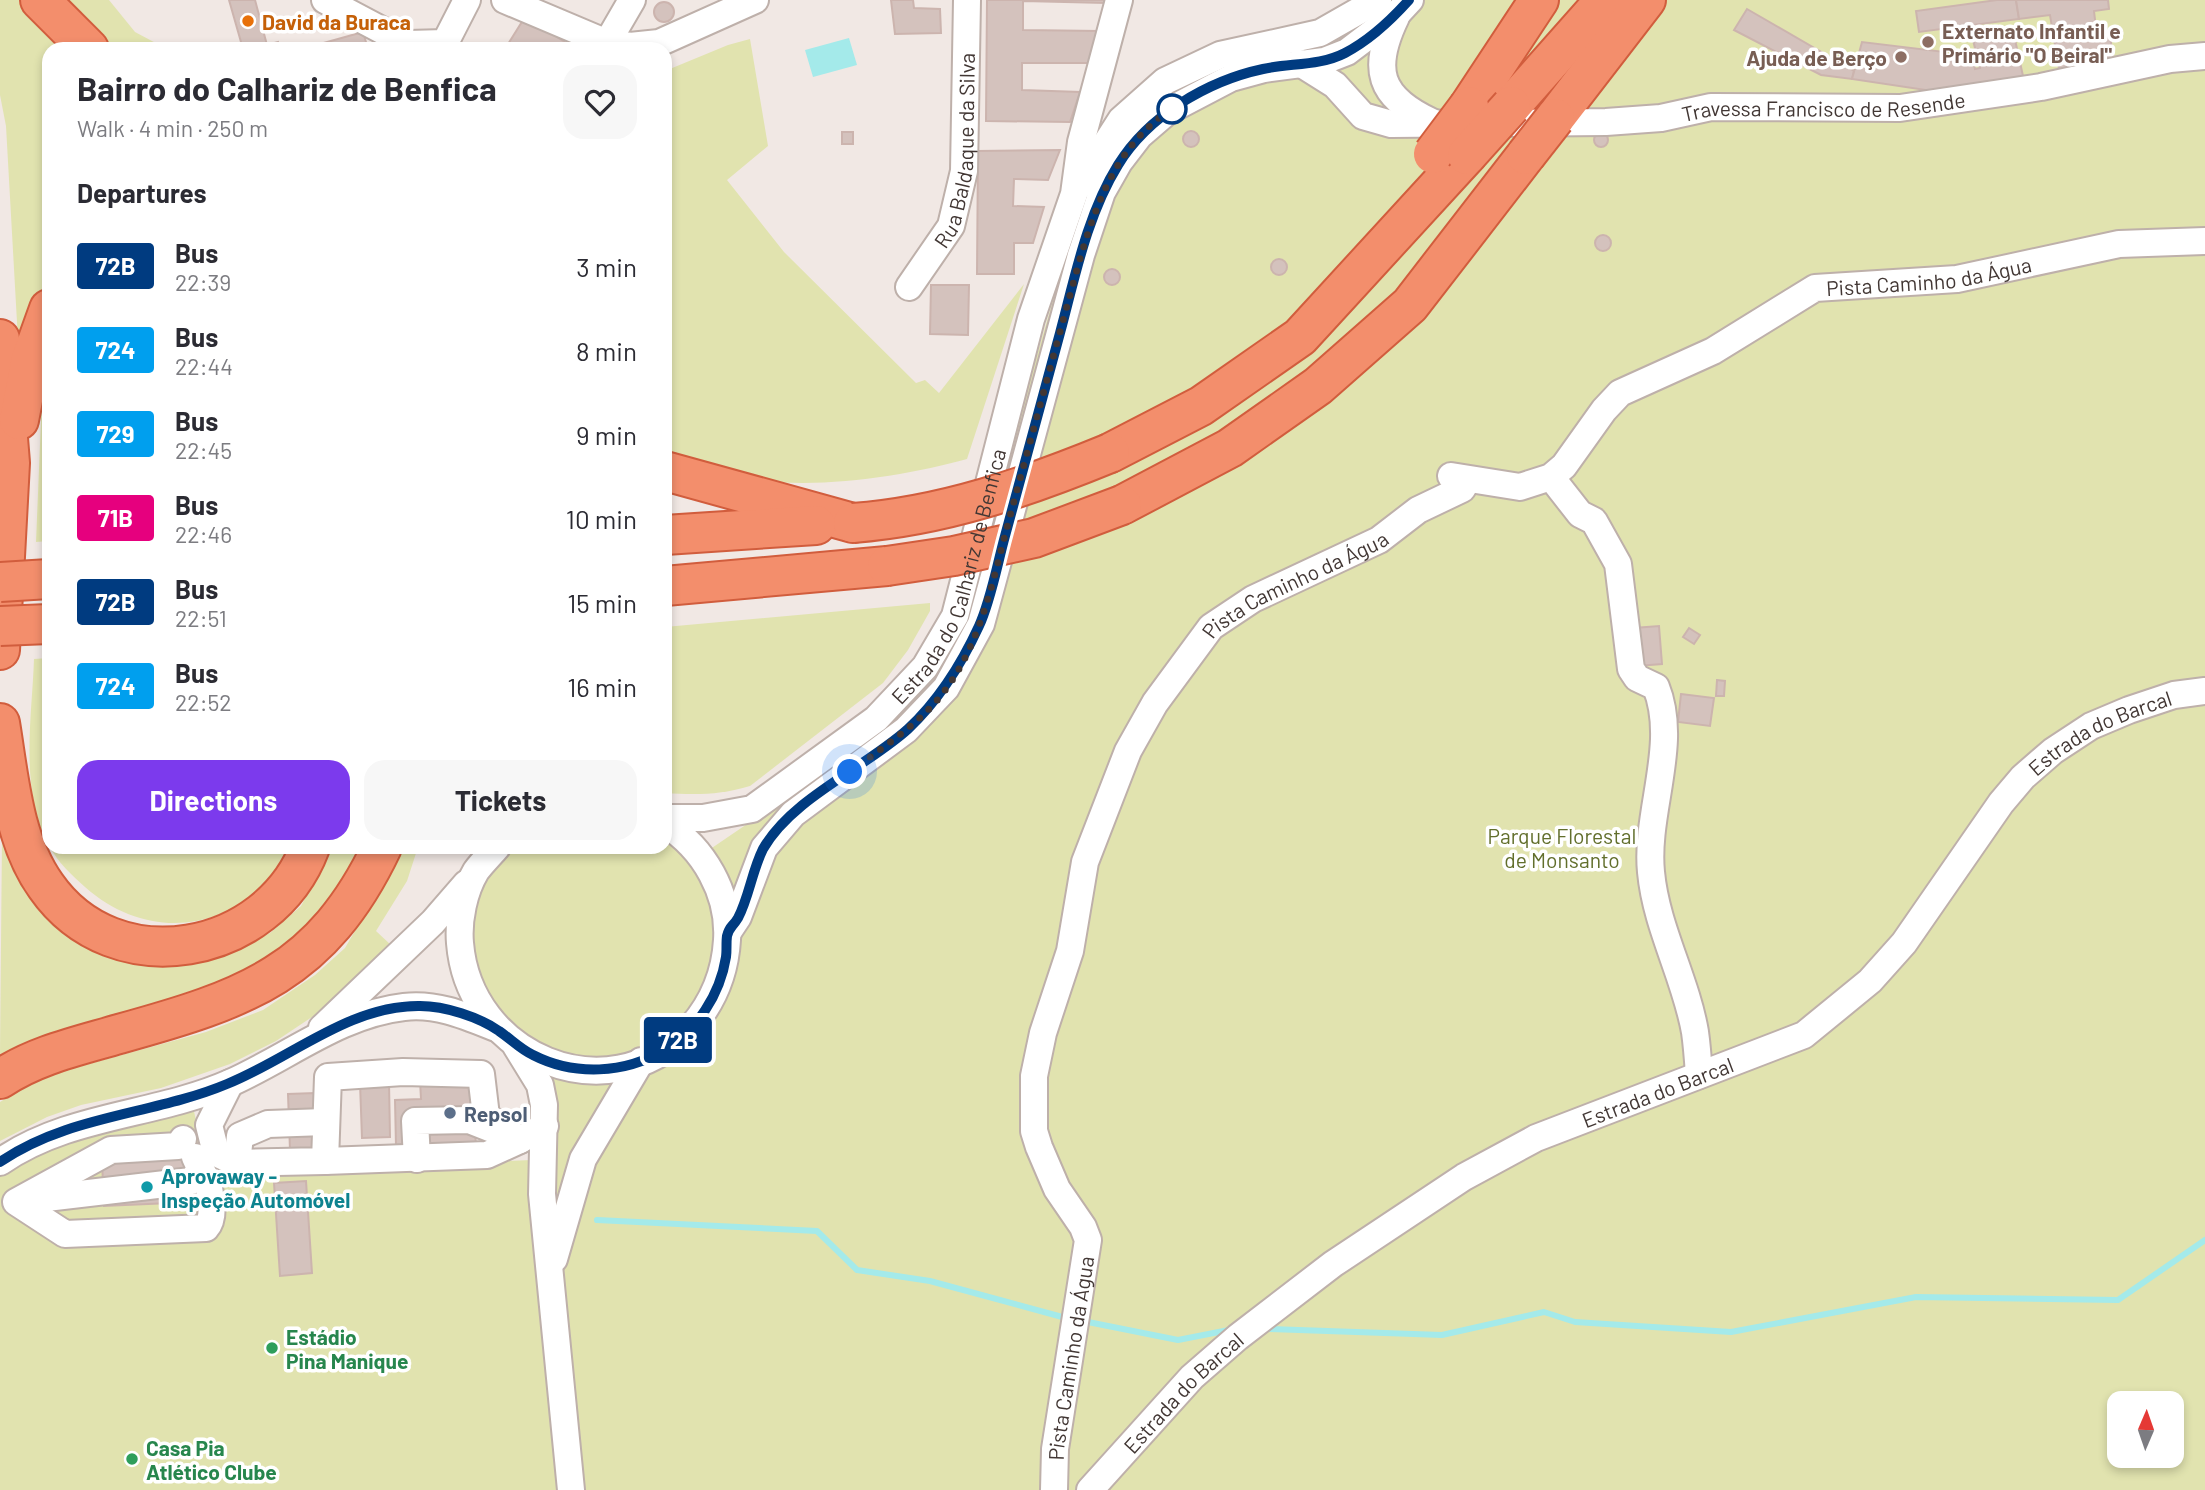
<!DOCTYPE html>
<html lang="en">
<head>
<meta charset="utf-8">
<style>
  body { margin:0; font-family:Barlow,sans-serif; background:#f7f7f7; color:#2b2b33; height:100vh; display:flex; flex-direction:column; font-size:26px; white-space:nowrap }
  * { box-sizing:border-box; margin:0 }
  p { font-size:23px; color:#7c7c81 }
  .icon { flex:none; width:38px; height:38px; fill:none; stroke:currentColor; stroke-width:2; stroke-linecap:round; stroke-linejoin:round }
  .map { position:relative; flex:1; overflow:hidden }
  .side { position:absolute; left:42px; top:42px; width:630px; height:812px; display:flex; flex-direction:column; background:#fff; border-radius:21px; box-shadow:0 4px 10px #0003 }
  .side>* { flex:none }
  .badge { padding:0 14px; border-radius:5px; font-size:24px; line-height:46px }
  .needle { width:46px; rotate:2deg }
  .buttons { position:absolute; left:2107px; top:1391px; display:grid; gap:14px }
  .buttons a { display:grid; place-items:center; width:77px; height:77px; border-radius:14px; background:#fff; box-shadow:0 4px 10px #0003; font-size:35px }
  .you { position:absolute; width:35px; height:35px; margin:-18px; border:5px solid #fff; border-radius:50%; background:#1a73e8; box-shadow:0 0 0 10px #1a73e833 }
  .map>.badge { position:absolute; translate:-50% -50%; box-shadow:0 0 0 4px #fff }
  h2 { padding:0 35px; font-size:26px; line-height:63px }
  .round { display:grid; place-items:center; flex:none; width:74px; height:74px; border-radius:21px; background:#f7f7f7 }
  .head { display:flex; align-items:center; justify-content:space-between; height:119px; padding:0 35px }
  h1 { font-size:33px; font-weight:700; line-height:52px }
  .button { display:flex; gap:14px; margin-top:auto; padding:14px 35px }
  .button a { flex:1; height:80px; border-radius:21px; background:#7c3aed; color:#fff; font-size:28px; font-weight:700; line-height:80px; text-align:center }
  .button a+a { background:#f7f7f7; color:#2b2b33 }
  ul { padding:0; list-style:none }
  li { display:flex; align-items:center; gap:21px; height:84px; padding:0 35px }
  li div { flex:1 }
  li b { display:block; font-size:26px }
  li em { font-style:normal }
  li .badge { min-width:77px; font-weight:700; text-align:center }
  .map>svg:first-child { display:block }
</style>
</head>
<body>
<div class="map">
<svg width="2205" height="1490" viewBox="0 0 2205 1490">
  <rect width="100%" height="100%" fill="#f1e8e4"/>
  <g fill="#e1e3af" fill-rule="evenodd">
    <polygon points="0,0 25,0 69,49 49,49 49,282 18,340 6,126 0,95"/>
    <polygon points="60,0 109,0 135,32 167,49 113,49"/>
    <path d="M1393,0H2205V1490H0V1172L28,1151L193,1107L203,1152L218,1174L531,1160L548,1108L451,949L500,847H665V826L703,854L800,788L927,677L1013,437L1072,235L1168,95L1211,71L1322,43L1356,28ZM2119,1404H2172V1456H2119Z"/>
    <path d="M750,39L768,146L727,180L784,252L916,383L925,380L939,393L1024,284L967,459C907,476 809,491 748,478C720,472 692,461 665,452V71L728,45Z"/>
    <polygon points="49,338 49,541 36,542 42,396"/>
    <path d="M930,603V611L908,650L883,683L750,786C721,795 695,795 665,793V627Z"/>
    <path d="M49,658V846C19,790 32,719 34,659Z"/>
    <polygon points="2,836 97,951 129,962 168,966 217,958 270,933 301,906 332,847 366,847 305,932 246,976 0,1054"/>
    <path d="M50,847H292C249,928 155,949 85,887C72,875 58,863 50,847Z"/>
    <polygon points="404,847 418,847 407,881 376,931 392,946 321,1011 276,1041 230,1064 161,1088 81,1105 47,1117 0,1141 0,1102 23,1088 59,1072 206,1032 263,1010 315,975 345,948"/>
  </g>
  <polygon fill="#a4eaea" points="849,38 857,65 813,77 805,50"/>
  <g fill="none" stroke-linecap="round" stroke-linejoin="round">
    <g stroke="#a4eaea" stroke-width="6">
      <polyline points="597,1220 817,1231 857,1270 930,1281 1066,1318"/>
      <polyline points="1083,1321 1178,1340 1234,1329"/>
      <polyline points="1269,1329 1442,1335 1544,1312 1575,1322 1731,1332 1916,1297 2118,1300 2205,1240"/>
    </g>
  </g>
  <g fill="#d4c2bd" stroke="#ccb4ae" stroke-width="2">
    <polygon points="229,0 255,0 267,45 278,42 280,49 243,49"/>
    <polygon points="891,0 913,0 914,8 940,9 941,33 895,34"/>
    <polygon points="987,0 1107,0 1106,3 1023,1 1023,30 1098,31 1089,63 1022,63 1022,90 1080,92 1070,122 986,121"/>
    <polygon points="1997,0 2016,0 2019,19 1919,32 1916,11"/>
    <polygon points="2016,0 2108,0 2109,9 2094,11 2097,37 2110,35 2113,58 2059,69 2050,15 2019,19"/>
    <circle cx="664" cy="12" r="10"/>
    <polygon points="1747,9 1854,71 1852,79 1821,75 1734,30"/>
    <polygon points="525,17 576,49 505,49"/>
    <polygon points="2012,26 2023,76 1939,92 1852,79 1862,42 1945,52 1944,60 1971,54 1975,69 1980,68 1971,32"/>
    <polygon points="363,32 368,49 302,49"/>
    <circle cx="1191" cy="139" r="8"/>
    <rect x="842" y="132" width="11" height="12"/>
    <circle cx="1601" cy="140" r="7"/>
    <polygon points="1060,150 1048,180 1014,179 1013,206 1044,207 1033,243 1014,243 1014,274 977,274 978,151"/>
    <circle cx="1603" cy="243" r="8"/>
    <circle cx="1279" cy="267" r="8"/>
    <circle cx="1112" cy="277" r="8"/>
    <polygon points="931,285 969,285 968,335 930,334"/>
    <polygon points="1659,626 1662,664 1637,666 1634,628"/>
    <polygon points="1689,628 1700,635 1694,644 1683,637"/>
    <polygon points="1717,680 1725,681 1724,696 1716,696"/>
    <polygon points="1681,694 1714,698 1710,726 1678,722"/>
    <polygon points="473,1078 476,1148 396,1146 395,1100 421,1099 420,1080"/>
    <polygon points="389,1082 390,1137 362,1138 360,1083"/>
    <polygon points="315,1093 313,1150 290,1150 288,1094"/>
    <polygon points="191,1158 192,1202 104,1206 102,1161"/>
    <polygon points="306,1181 312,1273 280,1276 274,1183"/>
  </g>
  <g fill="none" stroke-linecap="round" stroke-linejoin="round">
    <g stroke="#beb0aa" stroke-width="30">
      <g id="minor">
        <polyline points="325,0 408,44 445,43 467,0"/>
        <polyline points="505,0 607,43 630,46 659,43 755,0"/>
        <path d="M1396,17C1371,69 1378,97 1432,122"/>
        <polyline points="607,43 632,0"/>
        <path id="s1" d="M1300,63L1335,85L1363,116L1391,124L1606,122L1661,118L1711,107L1900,108L2041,87L2170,59L2205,56"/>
        <polyline points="1078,187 1121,120 1165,81 1220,55 1320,33 1378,0"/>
        <path id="s2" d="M909,287L951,226L964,171L967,0"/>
        <path id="s3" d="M1451,476L1520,487L1551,477L1564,466L1604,410L1620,393L1713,351L1815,288L1957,279L2119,244L2205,241"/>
        <path d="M1551,477L1580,514L1594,521L1618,564L1631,669L1637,678L1656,687C1679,744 1645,812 1651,872C1656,927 1686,979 1695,1032C1697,1046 1698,1060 1699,1075"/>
        <path id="s4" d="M665,818H703L752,809L876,719L925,667L955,616L1031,319L1074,194L1081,142L1119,0"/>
        <path d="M497,847C490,855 482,863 476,871C464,891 458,920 460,943C469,1056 607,1115 688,1031C712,1005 725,975 727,940C730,894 704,848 665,824"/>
        <polyline points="728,932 738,917 764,848 793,814 906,730 946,688 981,624 1081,255 1102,192 1119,162 1139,136 1168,111 1231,78 1264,69 1324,61 1347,52 1397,14 1410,0"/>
        <polyline points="322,1028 433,922 466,884"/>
        <polyline points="516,1046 540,1085 544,1105 542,1194 571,1490"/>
        <polyline points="230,1083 209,1125 216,1153 237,1163 325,1161 328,1077 403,1072 481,1074 486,1116 520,1140 545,1126"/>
        <path d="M183,1139L178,1146L111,1150L16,1202L65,1234L206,1228C217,1216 210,1183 201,1170"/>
        <polyline points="417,1159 415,1121 469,1120 502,1133"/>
        <polyline points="325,1161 487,1155 520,1140"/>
        <path d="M0,1162C69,1114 155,1116 230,1083C287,1058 340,1014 404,1007C437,1003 466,1016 496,1028"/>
        <polyline points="237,1163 240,1136 268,1124 325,1122"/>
        <polyline points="29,1200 191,1181 201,1170 195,1157"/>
        <polyline points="554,1259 583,1159 641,1061"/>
        <path id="s5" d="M1054,1490L1055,1449L1088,1240L1083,1227L1057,1189L1039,1147L1034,1131V1076L1043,1033L1070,951L1085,862L1128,751L1155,703L1211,627L1253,599L1379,540L1418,510L1462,489L1467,481"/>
        <path id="s6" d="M1090,1490L1192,1377L1238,1337L1333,1264L1464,1177L1536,1138L1804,1035L1870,981L1904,943L2001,803L2023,777L2053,751L2091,726L2129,710L2174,695L2205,691"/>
      </g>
    </g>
    <g stroke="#d15d3d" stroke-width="42">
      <g id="highway">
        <polyline points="40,0 89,49"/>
        <polyline points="1469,106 1539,0"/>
        <polyline points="1511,106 1605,0"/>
        <polyline points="1555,118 1646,0"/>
        <polyline points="0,339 10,463 0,650"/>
        <polyline points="19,420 31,359 49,309"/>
        <polyline points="1110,453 1201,406 1300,337 1467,155"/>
        <polyline points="665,471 853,523"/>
        <polyline points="1122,505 1230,448 1318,386 1410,305 1526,155"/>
        <polyline points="665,535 816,525"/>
        <polyline points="665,586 887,566"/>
        <path d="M0,723C9,777 13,840 46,886C115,985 269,956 310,847"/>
        <path d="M0,1079C36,1055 78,1046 119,1034C246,999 322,973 382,847"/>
      </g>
    </g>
    <use href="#minor" stroke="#fff" stroke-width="26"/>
    <use href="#highway" stroke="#f38e6c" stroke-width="38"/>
    <g stroke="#d15d3d" stroke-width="42" stroke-linecap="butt">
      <g id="highway-bridge">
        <polyline points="1433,154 1469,106"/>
        <polyline points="1467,155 1511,106"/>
        <polyline points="1526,155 1555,118"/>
        <path d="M853,523C944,516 1027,487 1110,453"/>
        <polyline points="887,566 954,556 1034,538 1122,505"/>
        <polyline points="0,582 49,579"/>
        <polyline points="0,626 49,624"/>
      </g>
    </g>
    <use href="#highway-bridge" stroke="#f38e6c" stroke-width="38"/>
  </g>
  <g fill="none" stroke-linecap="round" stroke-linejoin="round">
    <g stroke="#fff" stroke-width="16">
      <path id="line" d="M0,1162C68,1115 153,1115 227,1084C290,1059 349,1005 420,1006C445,1006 479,1017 499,1031C511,1039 520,1049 533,1055C574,1076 625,1074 664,1050C697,1030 720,995 726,957C727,950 726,943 727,936C730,925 732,928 738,918C749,897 752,871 763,849C792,798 865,768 908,729C939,700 961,665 979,626C991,600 997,565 1005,536C1023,468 1042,401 1060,333C1075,277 1087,215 1118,165C1148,116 1207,81 1263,69C1290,63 1320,66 1345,53C1368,41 1392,19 1409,0"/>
    </g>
    <use href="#line" stroke="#003b80" stroke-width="10"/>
    <path stroke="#423734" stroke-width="7" stroke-dasharray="0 12.6" d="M850,772C883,747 921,723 946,689C983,638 994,575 1010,516C1029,446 1048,376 1067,306C1087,234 1105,151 1172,109"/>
  </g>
  <circle fill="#e8710a" stroke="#fff" stroke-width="2.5" cx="248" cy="21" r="7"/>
  <g fill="#8d6e63" stroke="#fff" stroke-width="2.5">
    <circle cx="1928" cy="42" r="7"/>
    <circle cx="1901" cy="57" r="7"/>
  </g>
  <circle fill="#fff" stroke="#003b80" stroke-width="3.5" cx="1172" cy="109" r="14"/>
  <circle fill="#5c6f8a" stroke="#fff" stroke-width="2.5" cx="450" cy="1113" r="7"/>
  <circle fill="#0f9aa8" stroke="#fff" stroke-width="2.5" cx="147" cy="1187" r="7"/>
  <g fill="#2e9e5b" stroke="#fff" stroke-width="2.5">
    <circle cx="272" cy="1348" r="7"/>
    <circle cx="132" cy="1459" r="7"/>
  </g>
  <g text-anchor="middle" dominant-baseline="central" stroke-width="7" stroke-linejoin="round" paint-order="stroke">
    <g font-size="21" font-weight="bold" fill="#c56008" stroke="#fff" text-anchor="start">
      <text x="262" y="21">David da Buraca</text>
    </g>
    <g font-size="21" font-weight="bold" fill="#785e54" stroke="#fff" text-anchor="start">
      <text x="1942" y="30">Externato Infantil e<tspan x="1942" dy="24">Primário "O Beiral"</tspan></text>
      <text x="1887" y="57" text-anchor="end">Ajuda de Berço</text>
    </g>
    <g font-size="21" fill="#423734" stroke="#fff">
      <text stroke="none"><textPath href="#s1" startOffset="546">Travessa Francisco de Resende</textPath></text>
      <text stroke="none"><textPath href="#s2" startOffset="150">Rua Baldaque da Silva</textPath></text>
      <text stroke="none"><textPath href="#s3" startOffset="548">Pista Caminho da Água</textPath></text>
      <text stroke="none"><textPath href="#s4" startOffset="406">Estrada do Calhariz de Benfica</textPath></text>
      <text stroke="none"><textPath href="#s5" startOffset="1013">Pista Caminho da Água</textPath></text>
      <text stroke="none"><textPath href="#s6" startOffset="1290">Estrada do Barcal</textPath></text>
      <text stroke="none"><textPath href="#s6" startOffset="702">Estrada do Barcal</textPath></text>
      <text stroke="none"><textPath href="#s5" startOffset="133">Pista Caminho da Água</textPath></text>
      <text stroke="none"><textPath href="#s6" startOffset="135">Estrada do Barcal</textPath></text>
    </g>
    <g font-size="21" fill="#626f2c" stroke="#fff">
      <text x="1562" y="835">Parque Florestal<tspan x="1562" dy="24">de Monsanto</tspan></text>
    </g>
    <g font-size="21" font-weight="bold" fill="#4e5e75" stroke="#fff" text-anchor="start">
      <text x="464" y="1113">Repsol</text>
    </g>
    <g font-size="21" font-weight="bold" fill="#0d838f" stroke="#fff" text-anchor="start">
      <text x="161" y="1175">Aprovaway -<tspan x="161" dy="24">Inspeção Automóvel</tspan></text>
    </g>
    <g font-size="21" font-weight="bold" fill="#27864d" stroke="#fff" text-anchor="start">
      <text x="286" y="1336">Estádio<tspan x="286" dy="24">Pina Manique</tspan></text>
      <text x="146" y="1447">Casa Pia<tspan x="146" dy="24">Atlético Clube</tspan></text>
    </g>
  </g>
</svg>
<div class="buttons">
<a><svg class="needle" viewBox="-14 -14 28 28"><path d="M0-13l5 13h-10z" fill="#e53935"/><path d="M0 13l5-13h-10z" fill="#7c7c81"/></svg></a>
</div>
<div class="you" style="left:850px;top:772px"></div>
<b class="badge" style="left:678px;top:1040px;background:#003b80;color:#fff">72B</b>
<section class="side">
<div class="head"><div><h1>Bairro do Calhariz de Benfica</h1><p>Walk · 4 min · 250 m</p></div><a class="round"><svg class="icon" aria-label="heart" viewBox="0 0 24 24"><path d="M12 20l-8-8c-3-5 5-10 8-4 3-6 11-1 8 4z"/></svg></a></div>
<h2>Departures</h2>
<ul>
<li><span class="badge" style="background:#003b80;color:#fff">72B</span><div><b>Bus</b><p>22:39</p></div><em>3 min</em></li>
<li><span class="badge" style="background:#009fee;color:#fff">724</span><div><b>Bus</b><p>22:44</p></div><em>8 min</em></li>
<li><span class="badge" style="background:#009fee;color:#fff">729</span><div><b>Bus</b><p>22:45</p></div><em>9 min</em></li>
<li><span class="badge" style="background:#e6007e;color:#fff">71B</span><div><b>Bus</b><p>22:46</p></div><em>10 min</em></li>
<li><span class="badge" style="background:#003b80;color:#fff">72B</span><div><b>Bus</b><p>22:51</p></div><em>15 min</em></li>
<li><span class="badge" style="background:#009fee;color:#fff">724</span><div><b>Bus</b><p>22:52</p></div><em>16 min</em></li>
</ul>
<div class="button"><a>Directions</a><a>Tickets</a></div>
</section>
</div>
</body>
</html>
